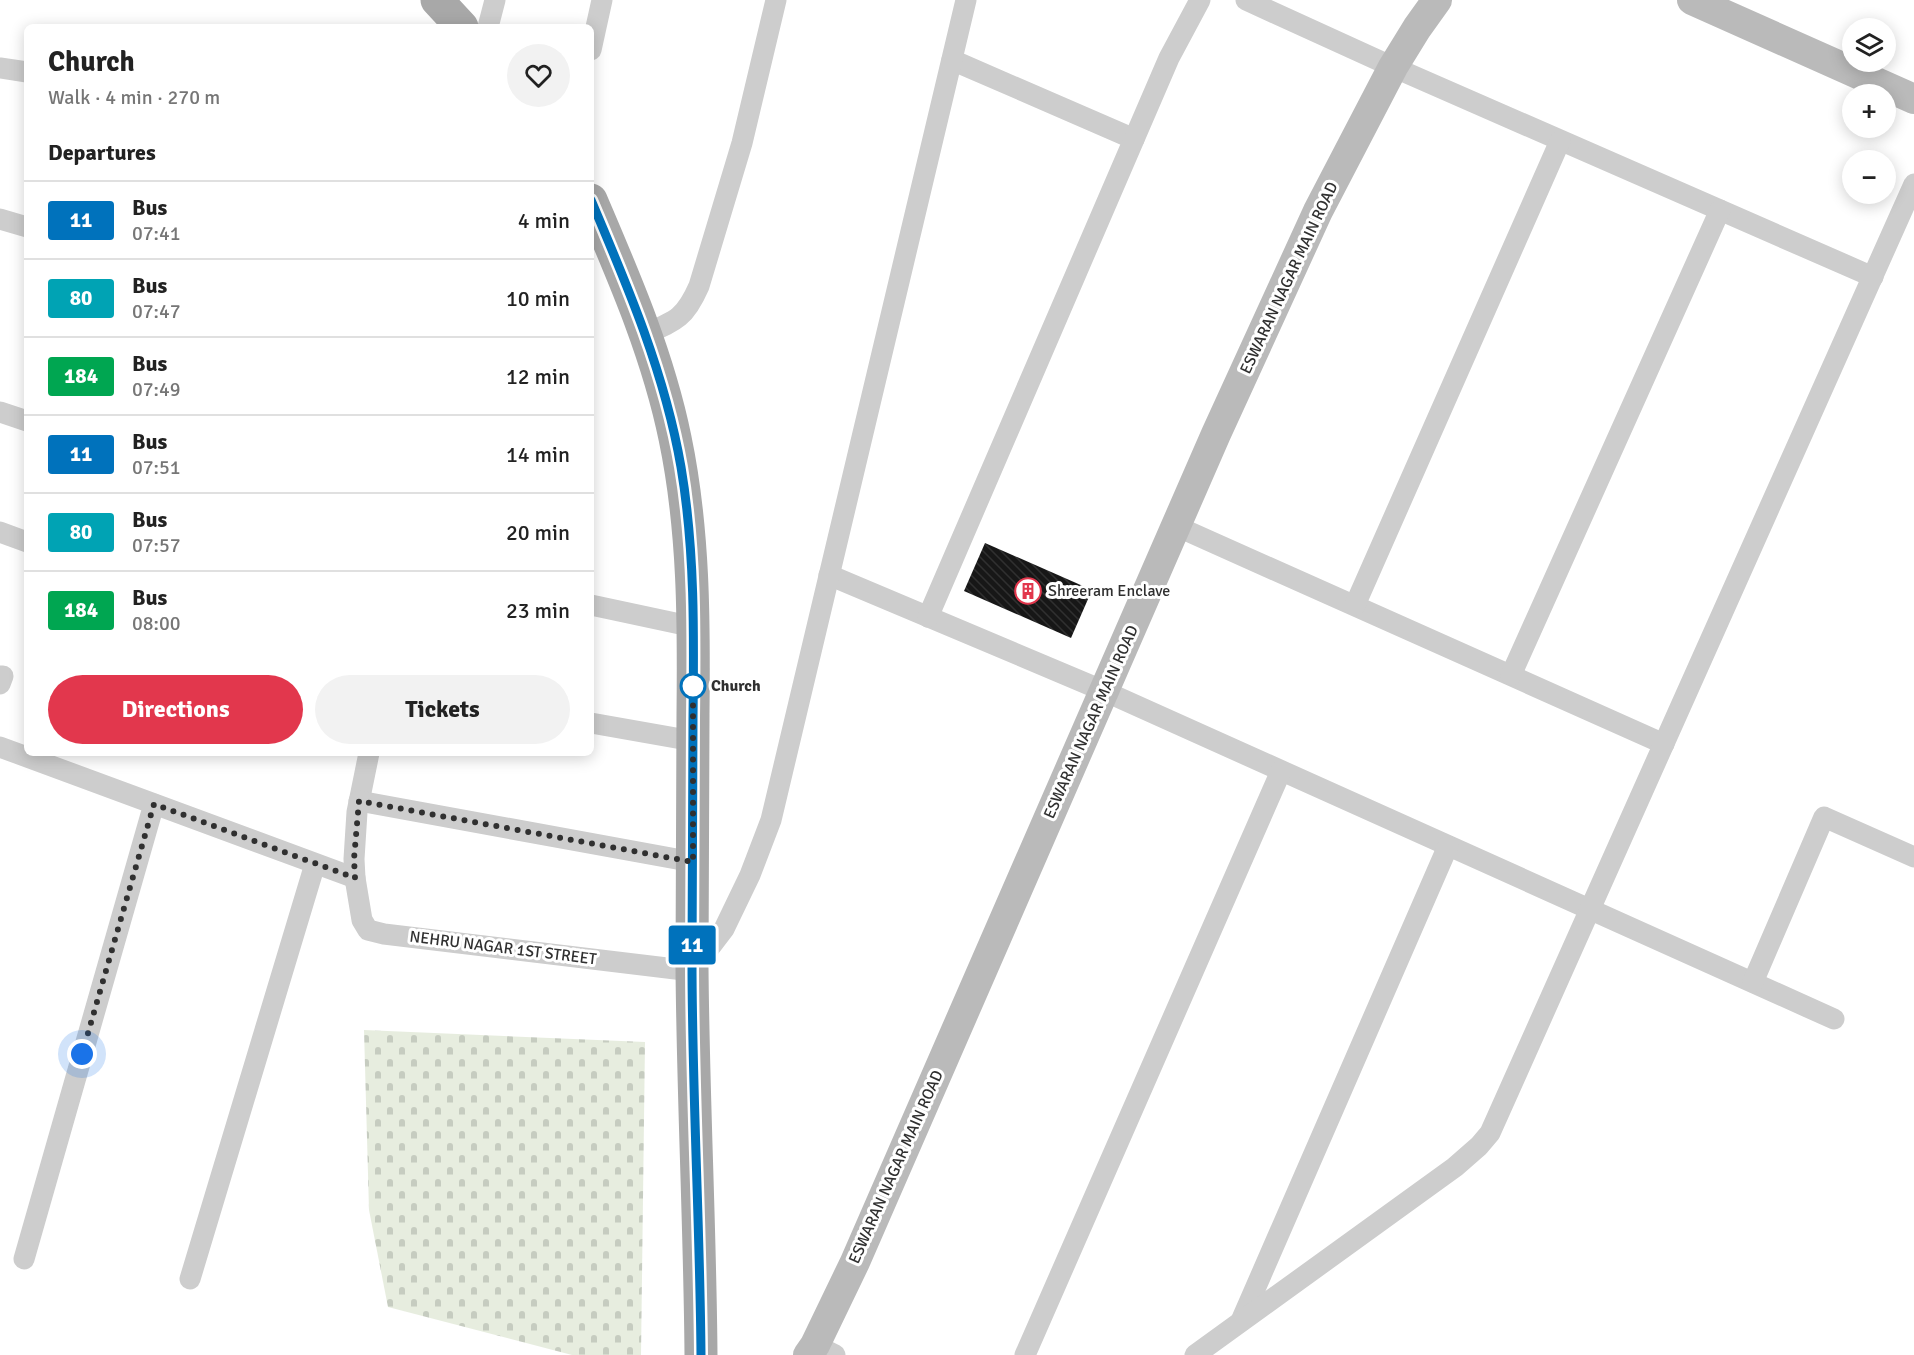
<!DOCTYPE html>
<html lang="en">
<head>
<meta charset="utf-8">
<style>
  body { margin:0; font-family:Signika,sans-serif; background:#f2f2f2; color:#222; height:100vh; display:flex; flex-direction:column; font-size:22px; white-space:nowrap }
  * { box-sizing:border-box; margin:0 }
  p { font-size:20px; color:#767676 }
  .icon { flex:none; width:33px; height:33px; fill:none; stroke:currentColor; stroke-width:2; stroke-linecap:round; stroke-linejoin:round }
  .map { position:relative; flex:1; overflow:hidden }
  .details { position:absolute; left:24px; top:24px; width:570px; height:732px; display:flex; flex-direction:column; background:#fff; border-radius:9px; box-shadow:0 3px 15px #0003 }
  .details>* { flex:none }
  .badge { padding:0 12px; border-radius:4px; font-size:21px; line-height:39px }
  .tools { position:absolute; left:1842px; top:18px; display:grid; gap:12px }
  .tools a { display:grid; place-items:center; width:54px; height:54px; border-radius:50%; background:#fff; box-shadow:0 3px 15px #0003; font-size:30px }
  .you { position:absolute; width:30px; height:30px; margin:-15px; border:4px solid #fff; border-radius:50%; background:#1a73e8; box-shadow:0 0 0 9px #1a73e833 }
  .map>.badge { position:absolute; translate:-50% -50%; box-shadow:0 0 0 3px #fff }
  h2 { padding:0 24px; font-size:22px; line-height:54px }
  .round { display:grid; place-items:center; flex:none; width:63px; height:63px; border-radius:32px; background:#f2f2f2 }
  .summary { display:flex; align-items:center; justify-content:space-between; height:102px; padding:0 24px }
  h1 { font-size:28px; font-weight:800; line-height:45px }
  .cta { display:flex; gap:12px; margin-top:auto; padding:12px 24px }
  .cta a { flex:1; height:69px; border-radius:36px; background:#e2374d; color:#fff; font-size:24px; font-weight:800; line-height:69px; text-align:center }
  .cta a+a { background:#f2f2f2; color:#222 }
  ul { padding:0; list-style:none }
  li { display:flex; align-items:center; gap:18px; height:78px; padding:0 24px; border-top:2px solid #e0e0e0 }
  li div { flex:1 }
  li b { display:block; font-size:22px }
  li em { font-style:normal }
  li .badge { min-width:66px; font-weight:700; text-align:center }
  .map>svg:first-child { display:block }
</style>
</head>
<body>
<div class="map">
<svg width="1914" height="1355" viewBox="0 0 1914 1355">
  <defs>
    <pattern id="cemetery-stones" width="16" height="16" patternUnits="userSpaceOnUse" patternTransform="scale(1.5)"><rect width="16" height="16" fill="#e7eddf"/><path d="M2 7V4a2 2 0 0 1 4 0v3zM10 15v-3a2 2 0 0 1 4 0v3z" fill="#c6ccc0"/></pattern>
    <pattern id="building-back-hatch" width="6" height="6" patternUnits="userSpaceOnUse" patternTransform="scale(1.5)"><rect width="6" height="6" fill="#171717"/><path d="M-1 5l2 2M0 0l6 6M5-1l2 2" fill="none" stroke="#303030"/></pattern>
  </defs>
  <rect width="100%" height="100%" fill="#fff"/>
  <polygon fill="url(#cemetery-stones)" points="364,1030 645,1042 641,1355 572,1355 388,1307 369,1210"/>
  <polygon fill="url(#building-back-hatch)" points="985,543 1092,590 1071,638 964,591"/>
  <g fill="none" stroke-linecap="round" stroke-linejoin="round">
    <g stroke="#cdcdcd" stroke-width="21">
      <polyline points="1246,0 1393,67 1873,277"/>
      <polyline points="488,27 495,0"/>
      <polyline points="591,50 602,0"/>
      <polyline points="952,60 1134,139"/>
      <polyline points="0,68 27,72"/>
      <polyline points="0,219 27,227"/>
      <path d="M645,334C676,321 685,318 699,286L742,143L776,0"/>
      <polyline points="0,412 27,421"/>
      <polyline points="1176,526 1664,744"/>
      <polyline points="0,532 27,542"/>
      <polyline points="829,575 1104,691 1834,1019"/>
      <polyline points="591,605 694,627"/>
      <polyline points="1355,605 1560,141"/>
      <polyline points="928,617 1169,58 1200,0"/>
      <polyline points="1511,675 1720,210"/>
      <polyline points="0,676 3,676 0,684"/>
      <polyline points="591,723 693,741"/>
      <polyline points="0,747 355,878"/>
      <polyline points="369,753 357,812 354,859 355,878 362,920 368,930 384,934 692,971 724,929 750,875 771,820 966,0"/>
      <polyline points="359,801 693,862"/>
      <polyline points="1753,982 1824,817 1914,857"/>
      <polyline points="24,1259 154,804"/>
      <polyline points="190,1279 315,864"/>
      <polyline points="1241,1321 1448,846"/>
      <polyline points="815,1345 835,1355"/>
      <polyline points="1025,1355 1281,771"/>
      <polyline points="1195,1355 1455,1167 1479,1146 1490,1133 1914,184"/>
    </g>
    <g stroke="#bababa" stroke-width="30">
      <polyline points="1692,0 1914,99"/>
      <polyline points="808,1355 815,1345 855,1262 1216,434 1318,211 1393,67 1417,28 1437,0"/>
    </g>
    <g stroke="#a8a8a8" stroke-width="33">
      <polyline points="437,0 462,27"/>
      <path d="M591,200C624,277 658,355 675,438C694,529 694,622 693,714C693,798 692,882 692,967C693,1096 700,1226 701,1355"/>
    </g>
  </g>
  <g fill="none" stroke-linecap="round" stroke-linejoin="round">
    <g stroke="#fff" stroke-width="14">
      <path id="line" d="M591,200C628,287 665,374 681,467C695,550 694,635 693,719C693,800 692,880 692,961C692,1092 700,1224 701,1355"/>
    </g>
    <use href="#line" stroke="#0072bc" stroke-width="9"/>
    <polyline stroke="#303030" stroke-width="6" stroke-dasharray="0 10.8" points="82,1054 154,804 355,878 354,859 359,801 693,862 693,682 693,686"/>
  </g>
  <defs>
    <g id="building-ring" transform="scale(1.35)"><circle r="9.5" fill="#fff" stroke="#e2374d" stroke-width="1.5"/><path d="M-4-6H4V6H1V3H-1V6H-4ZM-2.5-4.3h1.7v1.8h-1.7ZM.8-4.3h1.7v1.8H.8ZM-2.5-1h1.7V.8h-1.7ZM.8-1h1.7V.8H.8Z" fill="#e2374d"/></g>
  </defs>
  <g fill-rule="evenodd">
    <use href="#building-ring" x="1028" y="591"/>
  </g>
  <circle fill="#fff" stroke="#0072bc" stroke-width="3" cx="693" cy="686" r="12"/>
  <g text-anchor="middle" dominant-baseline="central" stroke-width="6" stroke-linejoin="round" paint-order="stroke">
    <g font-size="16" fill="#303030" stroke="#fff">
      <text transform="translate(1289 278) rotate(-65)">ESWARAN NAGAR MAIN ROAD</text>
      <text transform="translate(1091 722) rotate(-66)">ESWARAN NAGAR MAIN ROAD</text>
      <text transform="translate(503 948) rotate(7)">NEHRU NAGAR 1ST STREET</text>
      <text transform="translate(896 1167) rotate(-66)">ESWARAN NAGAR MAIN ROAD</text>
    </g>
    <g font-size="16" fill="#303030" stroke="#fff" text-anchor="start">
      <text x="1048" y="591">Shreeram Enclave</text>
    </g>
    <g font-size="16" font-weight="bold" fill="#303030" stroke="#fff" text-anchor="start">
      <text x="711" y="686">Church</text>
    </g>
  </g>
</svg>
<div class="tools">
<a><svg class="icon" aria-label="layers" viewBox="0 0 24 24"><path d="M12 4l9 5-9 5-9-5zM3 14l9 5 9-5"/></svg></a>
<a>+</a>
<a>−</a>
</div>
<div class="you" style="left:82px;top:1054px"></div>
<b class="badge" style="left:692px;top:945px;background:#0072bc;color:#fff">11</b>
<section class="details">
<div class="summary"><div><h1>Church</h1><p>Walk · 4 min · 270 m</p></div><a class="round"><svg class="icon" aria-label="heart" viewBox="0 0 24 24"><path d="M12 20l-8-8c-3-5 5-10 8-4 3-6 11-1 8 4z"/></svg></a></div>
<h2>Departures</h2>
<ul>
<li><span class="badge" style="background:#0072bc;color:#fff">11</span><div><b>Bus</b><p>07:41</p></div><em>4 min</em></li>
<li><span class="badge" style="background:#00a3b4;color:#fff">80</span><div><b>Bus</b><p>07:47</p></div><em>10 min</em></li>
<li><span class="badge" style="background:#00a651;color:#fff">184</span><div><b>Bus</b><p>07:49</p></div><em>12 min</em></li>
<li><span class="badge" style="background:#0072bc;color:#fff">11</span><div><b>Bus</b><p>07:51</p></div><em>14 min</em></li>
<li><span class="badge" style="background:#00a3b4;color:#fff">80</span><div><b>Bus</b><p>07:57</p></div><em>20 min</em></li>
<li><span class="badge" style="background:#00a651;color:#fff">184</span><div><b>Bus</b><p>08:00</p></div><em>23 min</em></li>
</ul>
<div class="cta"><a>Directions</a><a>Tickets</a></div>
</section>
</div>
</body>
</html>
